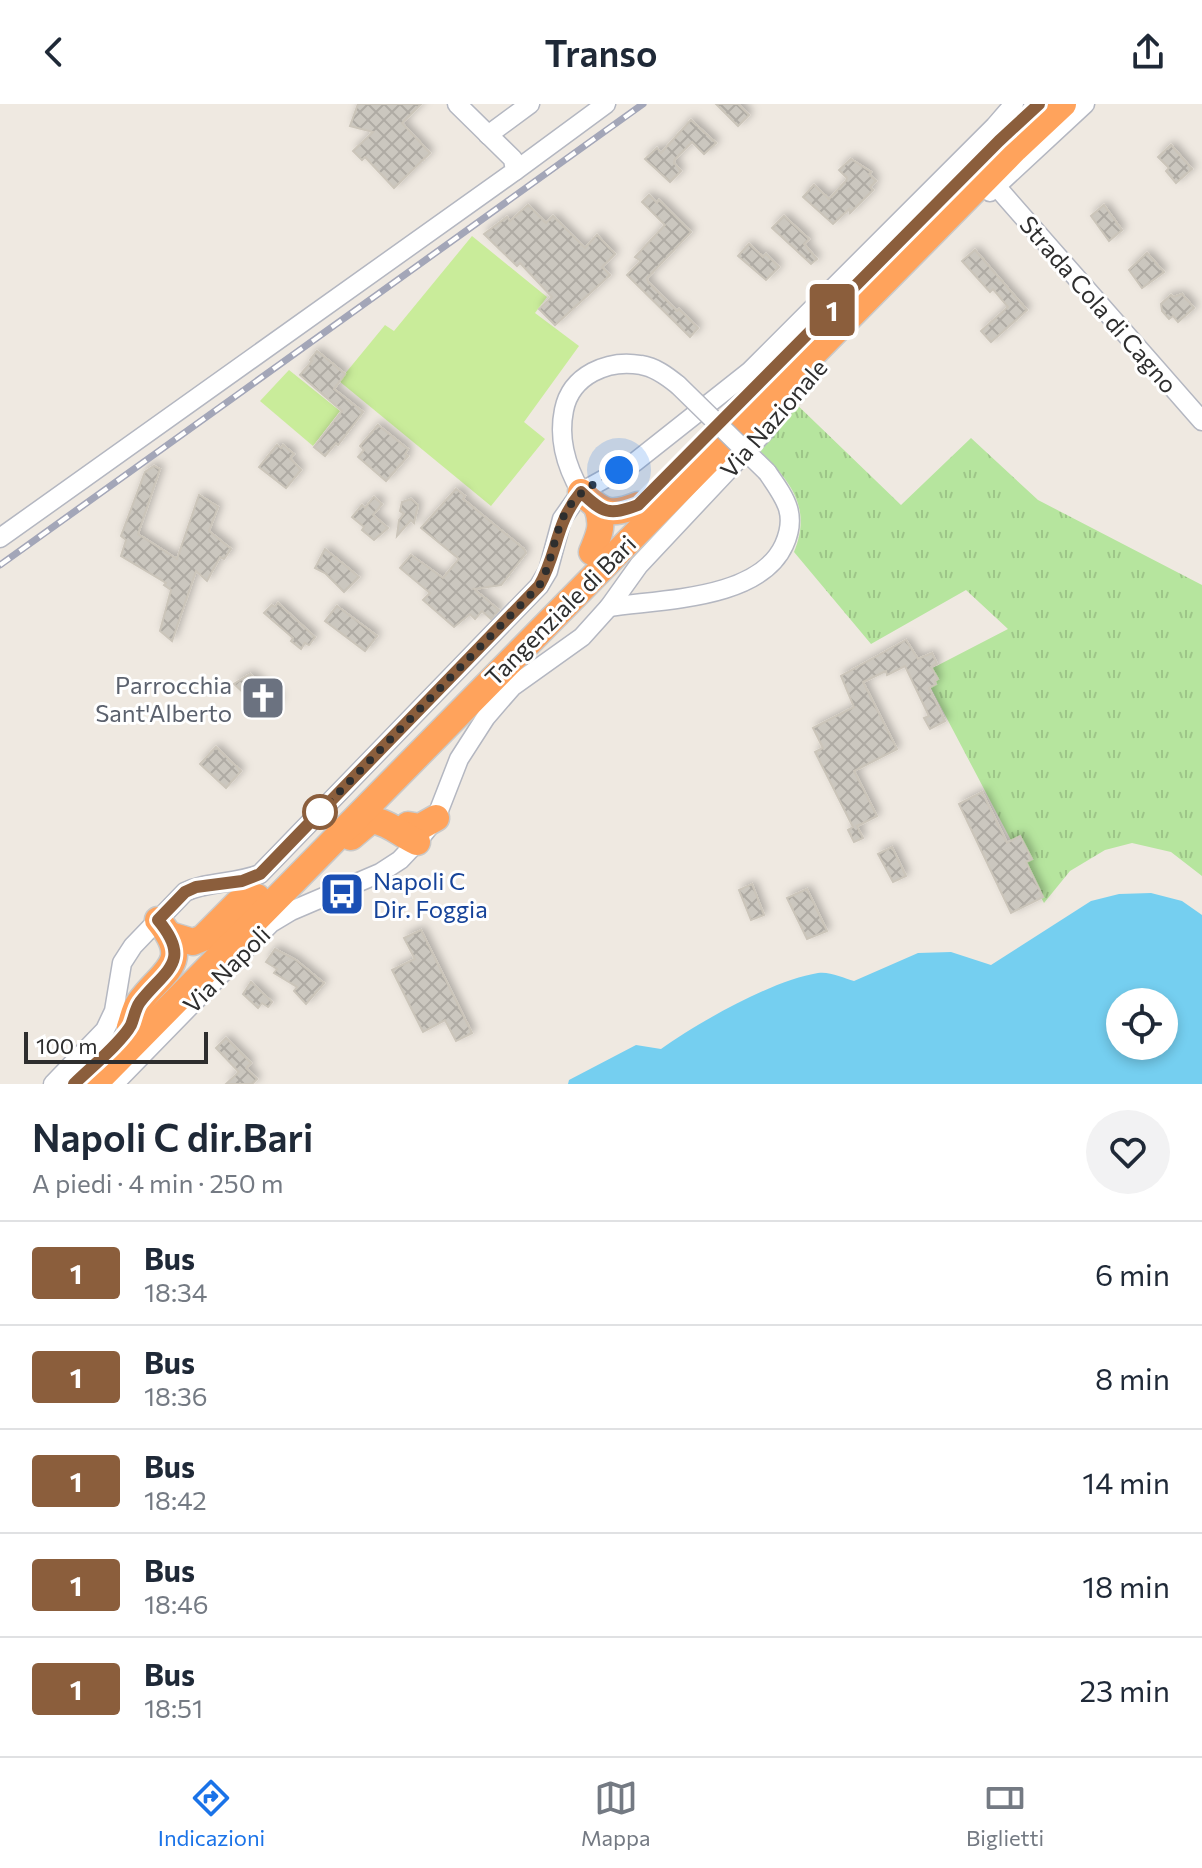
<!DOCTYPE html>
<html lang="it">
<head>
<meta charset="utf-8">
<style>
  body { margin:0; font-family:Commissioner,sans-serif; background:#f2f2f3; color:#1f2937; height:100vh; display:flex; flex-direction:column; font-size:30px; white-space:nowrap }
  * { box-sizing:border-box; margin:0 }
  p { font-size:26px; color:#747a83 }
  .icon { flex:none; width:44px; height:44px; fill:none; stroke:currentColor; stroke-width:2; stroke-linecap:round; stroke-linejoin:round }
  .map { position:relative; height:980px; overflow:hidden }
  .panel { display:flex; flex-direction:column; background:#fff; flex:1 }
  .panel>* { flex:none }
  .badge { padding:0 16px; border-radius:6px; font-size:28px; line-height:52px }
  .fabs { position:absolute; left:1106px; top:884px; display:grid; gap:16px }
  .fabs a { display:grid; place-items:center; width:72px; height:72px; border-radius:50%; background:#fff; box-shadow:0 4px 12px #0003; font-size:40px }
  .scale { position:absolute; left:24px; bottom:20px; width:184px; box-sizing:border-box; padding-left:8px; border:4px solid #2e2e2e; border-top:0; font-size:22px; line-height:28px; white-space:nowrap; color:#2e2e2e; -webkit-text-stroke:6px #fff; paint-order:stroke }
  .you { position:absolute; width:40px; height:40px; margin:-20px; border:6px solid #fff; border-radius:50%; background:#1a73e8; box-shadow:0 0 0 12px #1a73e833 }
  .map>.badge { position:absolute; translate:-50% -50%; box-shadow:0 0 0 4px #fff }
  .round { display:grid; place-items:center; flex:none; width:84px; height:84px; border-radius:42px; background:#f2f2f3 }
  .overview { display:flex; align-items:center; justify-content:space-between; height:136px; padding:0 32px }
  h1 { font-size:38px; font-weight:600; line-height:60px }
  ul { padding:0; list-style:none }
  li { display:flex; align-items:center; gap:24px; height:104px; padding:0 32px; border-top:2px solid #e0e1e3 }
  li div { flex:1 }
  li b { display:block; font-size:30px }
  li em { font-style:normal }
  li .badge { min-width:88px; font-weight:700; text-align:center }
  header { display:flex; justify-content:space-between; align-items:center; height:104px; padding:0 32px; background:#fff; font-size:36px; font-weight:600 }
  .menu { display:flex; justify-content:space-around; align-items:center; height:112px; border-top:2px solid #e0e1e3; background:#fff; font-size:22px; color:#747a83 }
  .menu a { display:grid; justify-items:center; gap:4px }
  .menu .current { color:#1a73e8 }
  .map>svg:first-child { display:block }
</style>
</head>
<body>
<header><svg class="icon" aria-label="back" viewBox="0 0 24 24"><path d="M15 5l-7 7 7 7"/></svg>Transo<svg class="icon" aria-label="share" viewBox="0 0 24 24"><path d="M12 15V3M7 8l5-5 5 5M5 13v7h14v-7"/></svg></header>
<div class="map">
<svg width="1202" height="980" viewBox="0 0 1202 980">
  <defs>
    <pattern id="grass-tufts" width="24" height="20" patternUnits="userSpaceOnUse" patternTransform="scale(2)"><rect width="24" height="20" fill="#b6e59e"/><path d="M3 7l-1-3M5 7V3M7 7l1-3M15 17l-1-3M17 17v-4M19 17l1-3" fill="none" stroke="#9dc588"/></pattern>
    <pattern id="building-cross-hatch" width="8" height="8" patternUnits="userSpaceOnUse" patternTransform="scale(2)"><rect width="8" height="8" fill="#cbc7bf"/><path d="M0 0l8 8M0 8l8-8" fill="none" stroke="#afaba4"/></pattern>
    <filter id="shadow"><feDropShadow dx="3.5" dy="-3.5" stdDeviation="4" flood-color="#0004"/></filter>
  </defs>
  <rect width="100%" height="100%" fill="#efe9e1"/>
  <path fill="url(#grass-tufts)" d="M790,294L901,401L971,334L1038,396L1202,481V772L1171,748L1132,739L1105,746L1070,767L1044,799L923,569L1008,525L966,486L871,540L794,448C815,398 783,370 750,337Z"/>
  <g fill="#c9ec9a">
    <polygon points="472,132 547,193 535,209 579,242 524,318 545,335 491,402 339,277 385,221 394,227"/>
    <polygon points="289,266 340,307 313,342 260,297"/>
  </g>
  <path fill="#75cff0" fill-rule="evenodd" d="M1151,789L1182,797L1202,811V980H568L569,976L636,941L661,945C699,918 773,876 818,869C829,867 844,874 854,877L918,849L951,848L991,861L1091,797L1119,790ZM1120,898H1164V942H1120Z"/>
  <g fill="url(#building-cross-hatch)" stroke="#cbc5ba" stroke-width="2" filter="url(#shadow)">
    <polygon points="358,0 421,0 402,19 430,49 394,84 365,53 362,56 353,47 373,28 350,22"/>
    <polygon points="716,0 738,0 749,11 738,22"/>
    <polygon points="691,16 716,39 704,50 692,38 675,55 674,59 681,67 670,78 645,55 657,44 661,49"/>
    <polygon points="1171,41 1192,65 1176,79 1166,67 1169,64 1158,53"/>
    <polygon points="851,55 871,68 869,70 876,77 870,83 873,86 850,109 849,105 833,120 803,93 814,81 829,95 846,77 847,74 839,66"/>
    <polygon points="649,91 657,99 659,96 691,128 647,174 648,178 677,207 679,205 698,224 690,233 627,171 641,157 635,153 665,121 642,98"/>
    <polygon points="528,101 546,119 553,112 585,144 597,131 615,150 602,163 610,171 555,221 539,205 552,193 520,159 517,162 484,130 507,113 510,117"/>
    <polygon points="1104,101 1122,126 1109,137 1091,112"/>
    <polygon points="784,112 809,135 804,140 817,155 811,160 772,124"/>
    <polygon points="749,140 763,153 766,150 779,163 766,176 738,152"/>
    <polygon points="975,146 1027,206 991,238 981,227 1008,203 993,185 990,188 962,157"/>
    <polygon points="1147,149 1164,168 1142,184 1129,166"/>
    <polygon points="1182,190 1194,204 1178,218 1173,212 1169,215 1162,207 1161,200 1171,191 1173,193"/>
    <polygon points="317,247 345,270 334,285 363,308 338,341 336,339 325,352 314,343 342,307 300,271 312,257 310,256"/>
    <polygon points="378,321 408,345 405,350 408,352 386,377 358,353 364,346 360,342"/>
    <polygon points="277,341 281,344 283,341 294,350 290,354 301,366 286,384 259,363"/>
    <polygon points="154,362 160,365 138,430 177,455 199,391 218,403 209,427 231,445 224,455 220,453 207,477 196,467 172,537 160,527 171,486 164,481 166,479 121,452 126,436 121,432 145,368"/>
    <polygon points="456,385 465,392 463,395 524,445 526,449 501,481 474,485 499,506 491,515 482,507 475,515 470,510 454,523 423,496 430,489 400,464 411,451 443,474 459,455 421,424"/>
    <polygon points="374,393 382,400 373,411 388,424 374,436 362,426 364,423 352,413 362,401 365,404"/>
    <polygon points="411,395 418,401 414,419 411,416 397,432 399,416 404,410 400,407 402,398"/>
    <polygon points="325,445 359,473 344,488 325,469 315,464"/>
    <polygon points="278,499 315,533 309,541 305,539 301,545 291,537 293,534 264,509 272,501 275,503"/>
    <polygon points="337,502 377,532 365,547 325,517"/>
    <polygon points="906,536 918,555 932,549 937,560 931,563 938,575 935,577 936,580 929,584 945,617 930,625 924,614 929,612 905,562 887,571 886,567 863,578 897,645 854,667 877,712 857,722 863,734 854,738 848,726 853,723 815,648 823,644 813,624 854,603 841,572"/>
    <polygon points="250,570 279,593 276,601 266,610 234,580"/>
    <polygon points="216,643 241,667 226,684 200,660"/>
    <polygon points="982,688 1007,739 1020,732 1032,755 1026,758 1043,793 1011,809 959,700"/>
    <polygon points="892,743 906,772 893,778 878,750"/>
    <polygon points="752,780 764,811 751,816 739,786"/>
    <polygon points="807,785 827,827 807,835 787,794"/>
    <polygon points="421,826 472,929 456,937 445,916 423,928 392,866 415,855 404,834"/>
    <polygon points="275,845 296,856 324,879 306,900 294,887 297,883 274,869 277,865 266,858"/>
    <polygon points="251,878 272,898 268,903 262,899 258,904 243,890"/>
    <polygon points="226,934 251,959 246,964 257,975 252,980 226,980 239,968 216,944"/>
  </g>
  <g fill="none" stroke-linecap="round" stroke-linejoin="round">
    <g stroke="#b4b7c1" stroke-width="21">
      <g id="minor">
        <polyline points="1029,9 1036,0"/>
        <polyline points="488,31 530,0"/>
        <polyline points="515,67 606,0"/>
        <polyline points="996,82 1202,317"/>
        <polyline points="990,88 1085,0"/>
        <path d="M581,388C567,364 558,335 564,306C571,271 608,255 641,261C655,263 667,272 678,281"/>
        <polyline points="0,434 515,67 513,55 457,0"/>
        <path d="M609,503C661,495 759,496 784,441C798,410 785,394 767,368"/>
        <path d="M53,980L105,926L114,907L122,859L133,842L185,788C208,777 235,780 260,770L539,482L548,467L562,415L581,388L635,358L750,267L995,22L1014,0"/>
        <polyline points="114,980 271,819 291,807 380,769 400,756 417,738 436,714 459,655 486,613 512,583 582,533 609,503 639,461 764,328 803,277"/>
      </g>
    </g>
    <g stroke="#c9c9c9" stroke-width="29">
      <g id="highway">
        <path d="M581,388C603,409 610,412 638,401"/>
        <path d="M592,448C599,431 604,422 597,403"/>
        <polyline points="408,721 420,723 436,714"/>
        <path d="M351,733L371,716C389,718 401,731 417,738"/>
        <polyline points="170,831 193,838 203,834 238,799 257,793"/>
        <path d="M130,923C133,915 134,906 139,899C162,866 194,860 158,816"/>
        <polyline points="94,980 1015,45 1063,0"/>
      </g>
    </g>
    <use href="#minor" stroke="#fff" stroke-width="18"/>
    <use href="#highway" stroke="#ffa35c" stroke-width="26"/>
    <g stroke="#a3a6b8" stroke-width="7">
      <polyline id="rail" points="0,461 643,0"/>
    </g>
    <use href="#rail" stroke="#fff" stroke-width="4" stroke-dasharray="12" stroke-linecap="butt"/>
    <g stroke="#b4b7c1" stroke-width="21" stroke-linecap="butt">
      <polyline id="minor-bridge" points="678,281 767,368"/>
    </g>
    <use href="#minor-bridge" stroke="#fff" stroke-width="18"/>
  </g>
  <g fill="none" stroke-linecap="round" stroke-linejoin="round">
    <g stroke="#fff" stroke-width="18">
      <path id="line" d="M74,980C89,965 122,938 131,921C134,914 135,905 140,898C165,866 193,858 158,816L185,788L196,783L242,777L260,770L539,482C558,449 555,419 581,388C603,409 609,412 638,401L999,37L1039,0"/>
    </g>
    <use href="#line" stroke="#8b5e3c" stroke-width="12"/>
    <path stroke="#2e2e2e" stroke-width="8" stroke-dasharray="0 14.4" d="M320,708L539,482C551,461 553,438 562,416C572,390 596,378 619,366"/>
  </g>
  <defs>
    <g id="church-square" transform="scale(2.3)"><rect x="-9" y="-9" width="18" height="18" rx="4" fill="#6b7280" stroke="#fff"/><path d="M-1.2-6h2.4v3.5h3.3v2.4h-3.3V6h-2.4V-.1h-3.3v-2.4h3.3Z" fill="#fff"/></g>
    <g id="bus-square" transform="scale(2.3)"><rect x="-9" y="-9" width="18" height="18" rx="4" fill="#1a4fb4" stroke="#fff"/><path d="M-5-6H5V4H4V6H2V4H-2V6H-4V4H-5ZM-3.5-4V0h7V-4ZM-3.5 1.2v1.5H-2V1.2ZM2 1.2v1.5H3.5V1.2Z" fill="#fff"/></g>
  </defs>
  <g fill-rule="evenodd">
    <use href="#church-square" x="263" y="594"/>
    <use href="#bus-square" x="342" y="790"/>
  </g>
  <circle fill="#fff" stroke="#8b5e3c" stroke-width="4" cx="320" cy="708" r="16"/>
  <g text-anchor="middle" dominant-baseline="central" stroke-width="6" stroke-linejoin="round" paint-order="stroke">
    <g font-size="24" fill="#2e2e2e" stroke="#fff">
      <text transform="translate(1099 200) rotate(49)">Strada Cola di Cagno</text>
      <text transform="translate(773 314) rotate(-49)">Via Nazionale</text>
      <text transform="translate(560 506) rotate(-45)">Tangenziale di Bari</text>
      <text transform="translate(226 865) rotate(-45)">Via Napoli</text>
    </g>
    <g font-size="24" fill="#5b616d" stroke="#fff" text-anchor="end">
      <text x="232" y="580">Parrocchia<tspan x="232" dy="28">Sant'Alberto</tspan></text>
    </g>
    <g font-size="24" fill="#164399" stroke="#fff" text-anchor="start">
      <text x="373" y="776">Napoli C<tspan x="373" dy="28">Dir. Foggia</tspan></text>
    </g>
  </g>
</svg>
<div class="fabs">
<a><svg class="icon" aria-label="locate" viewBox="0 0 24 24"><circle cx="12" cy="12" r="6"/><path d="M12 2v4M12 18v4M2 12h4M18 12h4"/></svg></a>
</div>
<div class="scale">100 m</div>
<div class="you" style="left:619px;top:366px"></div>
<b class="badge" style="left:832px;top:206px;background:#8b5e3c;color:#fff">1</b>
</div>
<section class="panel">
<div class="overview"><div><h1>Napoli C dir.Bari</h1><p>A piedi · 4 min · 250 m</p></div><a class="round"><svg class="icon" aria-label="heart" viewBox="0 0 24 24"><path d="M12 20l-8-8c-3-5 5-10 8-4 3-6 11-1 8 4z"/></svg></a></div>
<ul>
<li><span class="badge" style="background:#8b5e3c;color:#fff">1</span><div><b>Bus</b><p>18:34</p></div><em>6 min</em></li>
<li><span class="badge" style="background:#8b5e3c;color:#fff">1</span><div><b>Bus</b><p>18:36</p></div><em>8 min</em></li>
<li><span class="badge" style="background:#8b5e3c;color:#fff">1</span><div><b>Bus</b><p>18:42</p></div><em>14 min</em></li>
<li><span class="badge" style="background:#8b5e3c;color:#fff">1</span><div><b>Bus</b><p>18:46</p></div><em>18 min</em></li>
<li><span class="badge" style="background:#8b5e3c;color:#fff">1</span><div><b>Bus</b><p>18:51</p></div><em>23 min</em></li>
</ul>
</section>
<nav class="menu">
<a class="current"><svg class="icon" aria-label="directions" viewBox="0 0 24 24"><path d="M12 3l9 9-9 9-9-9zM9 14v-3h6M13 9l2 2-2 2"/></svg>Indicazioni</a>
<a><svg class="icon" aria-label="map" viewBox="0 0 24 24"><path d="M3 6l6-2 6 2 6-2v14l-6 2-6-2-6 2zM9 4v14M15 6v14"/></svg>Mappa</a>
<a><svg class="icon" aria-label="tickets" viewBox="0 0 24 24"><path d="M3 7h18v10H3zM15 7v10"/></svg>Biglietti</a>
</nav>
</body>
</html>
